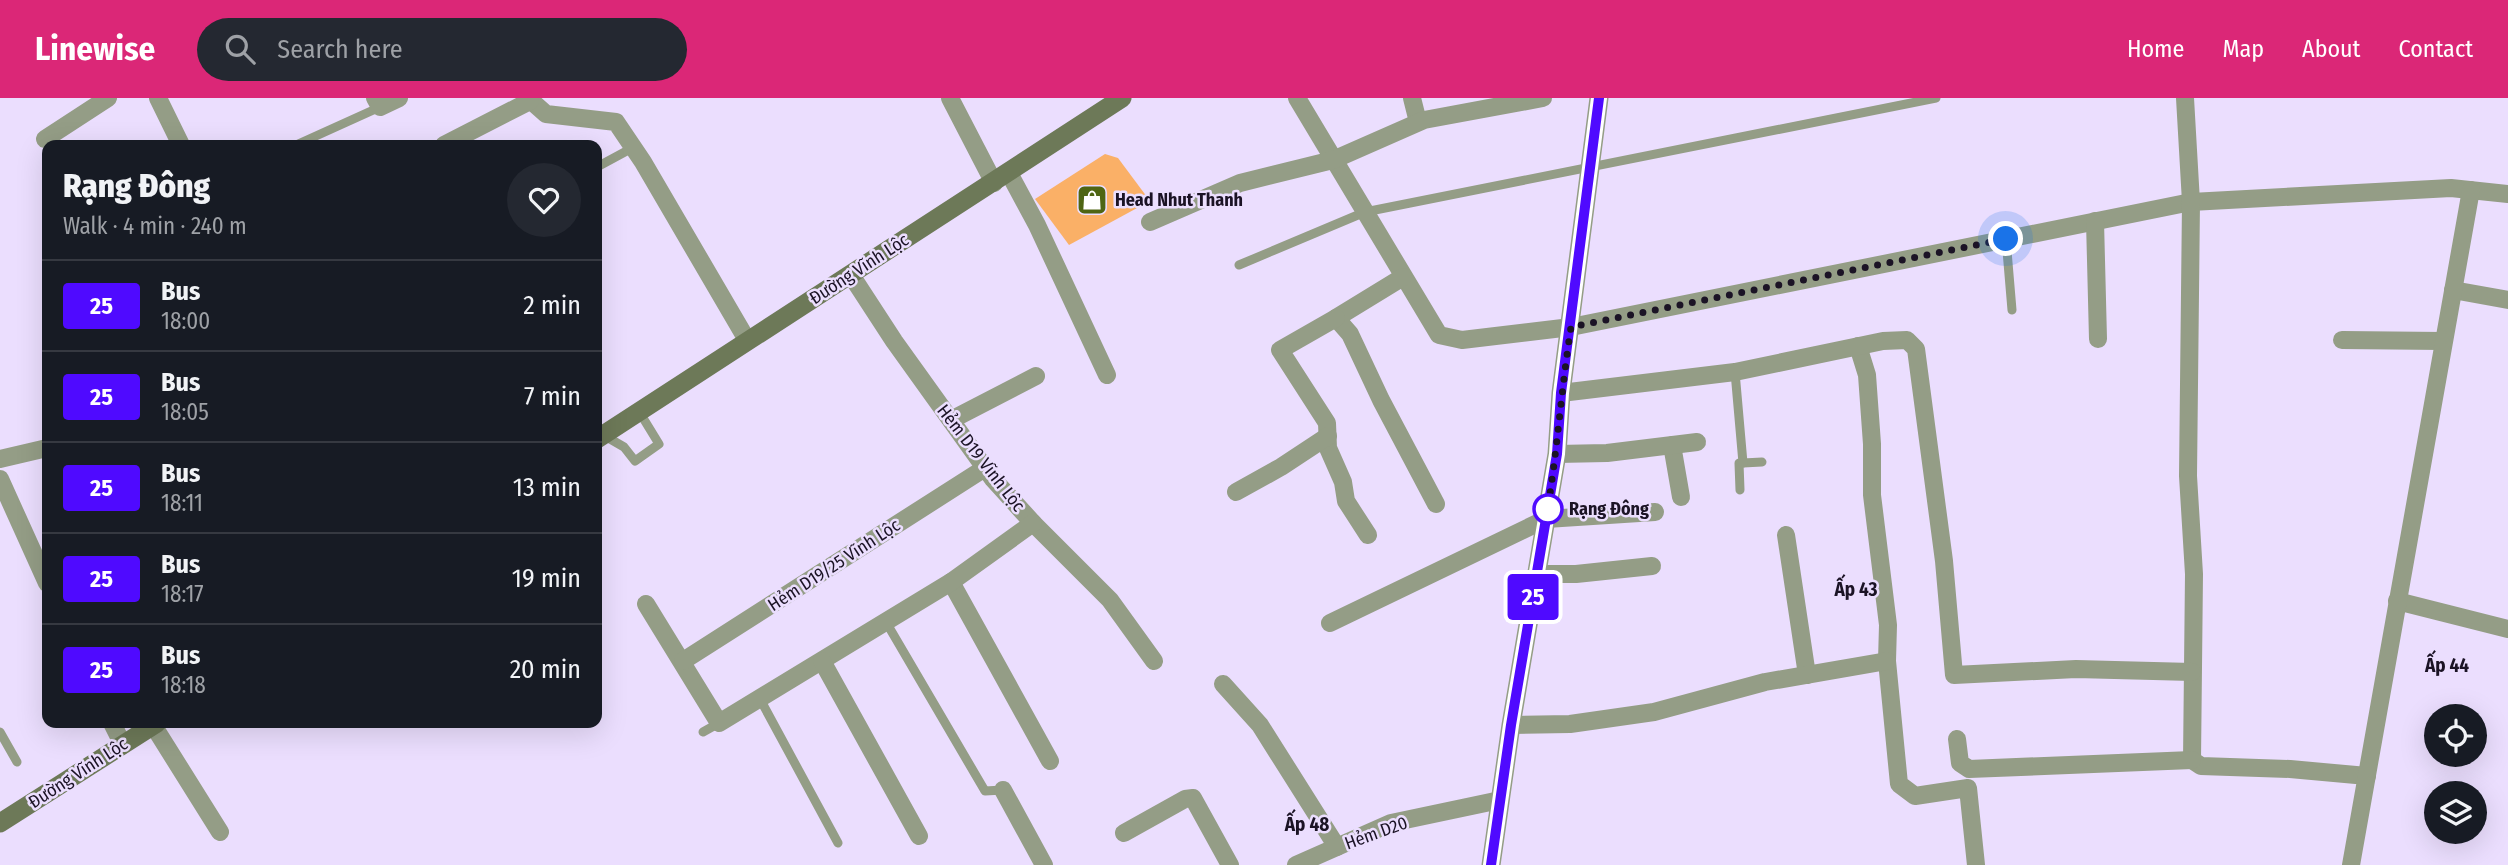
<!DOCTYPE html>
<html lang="en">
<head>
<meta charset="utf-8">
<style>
  body { margin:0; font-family:"Fira Sans Condensed",sans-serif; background:#242831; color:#f1f3f6; height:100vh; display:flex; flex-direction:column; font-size:26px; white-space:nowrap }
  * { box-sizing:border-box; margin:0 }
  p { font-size:23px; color:#9ea1a6 }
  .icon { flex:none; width:38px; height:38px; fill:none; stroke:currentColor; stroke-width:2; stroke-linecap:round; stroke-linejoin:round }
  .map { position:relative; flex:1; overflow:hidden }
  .side { position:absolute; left:42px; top:42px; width:560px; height:588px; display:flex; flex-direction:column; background:#171b24; border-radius:14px; box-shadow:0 7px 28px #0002 }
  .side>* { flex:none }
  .badge { padding:0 14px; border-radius:5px; font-size:24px; line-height:46px }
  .controls { position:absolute; left:2424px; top:606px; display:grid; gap:14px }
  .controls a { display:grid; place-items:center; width:63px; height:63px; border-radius:50%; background:#171b24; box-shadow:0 7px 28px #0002; font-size:35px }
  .you { position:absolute; width:35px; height:35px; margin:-18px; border:5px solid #fff; border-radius:50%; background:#1a73e8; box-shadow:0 0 0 10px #1a73e833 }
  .map>.badge { position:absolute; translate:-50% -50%; box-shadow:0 0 0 4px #fff }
  .round { display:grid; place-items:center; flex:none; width:74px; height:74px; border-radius:37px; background:#242831 }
  .summary { display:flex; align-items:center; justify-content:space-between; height:119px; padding:0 21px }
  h1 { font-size:33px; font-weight:800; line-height:52px }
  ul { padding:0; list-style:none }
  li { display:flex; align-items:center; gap:21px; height:91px; padding:0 21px; border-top:2px solid #363941 }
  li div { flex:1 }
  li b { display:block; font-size:26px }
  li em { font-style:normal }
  li .badge { min-width:77px; font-weight:700; text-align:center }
  header { display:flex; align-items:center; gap:42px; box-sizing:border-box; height:98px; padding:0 35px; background:#db2777; color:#fff }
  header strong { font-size:33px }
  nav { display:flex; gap:38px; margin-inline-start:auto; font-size:24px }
  .search { width:490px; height:63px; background:#242831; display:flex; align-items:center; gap:18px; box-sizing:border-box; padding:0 24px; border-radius:38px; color:#9ea1a6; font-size:26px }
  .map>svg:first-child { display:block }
</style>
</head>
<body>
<header>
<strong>Linewise</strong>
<div class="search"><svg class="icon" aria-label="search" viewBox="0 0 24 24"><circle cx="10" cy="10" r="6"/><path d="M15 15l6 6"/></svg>Search here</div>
<nav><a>Home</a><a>Map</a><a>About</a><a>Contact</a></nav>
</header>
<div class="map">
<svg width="2508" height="767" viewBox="0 0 2508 767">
  <rect width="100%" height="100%" fill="#ebdefe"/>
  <polygon fill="#fab067" points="1105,56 1118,60 1150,103 1069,147 1035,101"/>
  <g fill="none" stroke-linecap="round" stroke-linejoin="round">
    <g stroke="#949d86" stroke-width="9">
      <polyline points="296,47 380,9"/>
      <polyline points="597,69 634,49"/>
      <polyline points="2006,141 2012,212"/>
      <polyline points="1239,167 1365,114 1936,0"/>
      <polyline points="1735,274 1743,365 1762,364"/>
      <polyline points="605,338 624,349 635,363 659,346 640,315"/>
      <polyline points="1740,392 1739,365 1743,365"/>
      <polyline points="886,524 985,693 1003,692"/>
      <polyline points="760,601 838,745"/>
      <polyline points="0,634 17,664"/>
      <polyline points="703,634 719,625"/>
    </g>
    <g stroke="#949d86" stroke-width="18">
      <polyline points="158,0 181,47"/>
      <polyline points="375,0 380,9 399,0"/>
      <polyline points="528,0 546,16 616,24 643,64 747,242"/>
      <polyline points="950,0 994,85"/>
      <polyline points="1297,0 1439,237 1462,242 1571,229 2191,104 2451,90 2508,96"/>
      <polyline points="1412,0 1418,24"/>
      <polyline points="2185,0 2191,104 2188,378 2194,476 2192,662 2201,668 2290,671 2367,678"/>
      <polyline points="45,41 108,0"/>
      <polyline points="444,47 530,3"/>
      <polyline points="1009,75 1037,127 1107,277"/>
      <polyline points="2095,123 2098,241"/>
      <polyline points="1150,124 1240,85 1333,62 1424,22 1543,0"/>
      <polyline points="851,177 894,243 993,381 1033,425 1110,502 1154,563"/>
      <polyline points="1403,179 1336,220 1350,236 1381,302 1436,406"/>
      <polyline points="2453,192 2508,202"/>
      <polyline points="1336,220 1280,252 1327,325 1328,350 1343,384 1346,403 1368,437"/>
      <polyline points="2342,242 2443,243"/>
      <polyline points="1858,248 1867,277 1872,346 1872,397 1888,527 1887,563 1899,686 1915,698 1968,690 1976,767"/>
      <polyline points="1561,295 1735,274 1883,243 1907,242 1916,251 1944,463 1954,577 2076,571 2192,574"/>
      <polyline points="951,322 1036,278"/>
      <polyline points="1672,347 1681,399"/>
      <polyline points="1557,356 1607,355 1697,344"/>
      <polyline points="0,361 47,350"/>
      <polyline points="0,381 47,485"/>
      <polyline points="1236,394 1281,369 1328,338"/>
      <polyline points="1786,437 1807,577"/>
      <polyline points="1537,476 1576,476 1652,468"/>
      <polyline points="951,484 1050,663"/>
      <polyline points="2397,503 2508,531"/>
      <polyline points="646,506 719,625 951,484 1033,425"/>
      <polyline points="1330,525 1546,421 1655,414"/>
      <polyline points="683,563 985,370"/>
      <polyline points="822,563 919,738"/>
      <polyline points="1223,586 1260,627 1337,749"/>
      <polyline points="112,625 123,647"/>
      <polyline points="153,627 220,734"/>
      <polyline points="1511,627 1570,626 1654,614 1765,584 1887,563"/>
      <polyline points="1957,641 1960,665 1969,671 2192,662"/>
      <polyline points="1003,692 1044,767"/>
      <polyline points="1124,735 1185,701 1193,700 1230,767"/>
      <polyline points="1296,767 1391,725 1500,702"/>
      <polyline points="2351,767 2471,92"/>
    </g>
    <polyline stroke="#949d86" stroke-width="19" points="1491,767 1511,627 1557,356 1561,295 1599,0"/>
    <g stroke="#6d7958" stroke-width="19">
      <polyline points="597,341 1122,0"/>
      <polyline points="0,725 157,625"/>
    </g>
  </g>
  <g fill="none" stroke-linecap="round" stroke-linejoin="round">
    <g stroke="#fff" stroke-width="16">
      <polyline id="line" points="1491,767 1511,627 1557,356 1561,295 1599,0"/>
    </g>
    <use href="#line" stroke="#4f0aff" stroke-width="10"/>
    <path stroke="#1b1325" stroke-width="7" stroke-dasharray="0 12.6" d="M1548,411L1546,421C1557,357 1561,293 1571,229L2006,141"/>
  </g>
  <defs>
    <g id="shop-square" transform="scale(1.575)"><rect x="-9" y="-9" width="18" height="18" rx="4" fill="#4e6513" stroke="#ebdefe"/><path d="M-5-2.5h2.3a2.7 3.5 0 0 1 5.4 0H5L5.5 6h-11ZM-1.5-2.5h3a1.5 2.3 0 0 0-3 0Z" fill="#fff"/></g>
  </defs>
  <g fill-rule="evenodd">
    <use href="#shop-square" x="1092" y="102"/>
  </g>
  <circle fill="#fff" stroke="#4f0aff" stroke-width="3.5" cx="1548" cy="411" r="14"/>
  <g text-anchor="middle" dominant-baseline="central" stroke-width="5" stroke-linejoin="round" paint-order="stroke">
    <g font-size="18" font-weight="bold" fill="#1b1325" stroke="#ebdefe" text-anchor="start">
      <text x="1115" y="102">Head Nhut Thanh</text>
    </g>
    <g font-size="18" fill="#1b1325" stroke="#ebdefe">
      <text transform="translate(859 171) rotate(-33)">Đường Vĩnh Lộc</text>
      <text transform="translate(981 360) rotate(52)">Hẻm D19 Vĩnh Lộc</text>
      <text transform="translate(834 467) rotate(-33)">Hẻm D19/25 Vĩnh Lộc</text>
      <text transform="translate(78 675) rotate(-33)">Đường Vĩnh Lộc</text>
      <text transform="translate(1376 735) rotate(-20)">Hẻm D20</text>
    </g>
    <g font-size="18" font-weight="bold" fill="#1b1325" stroke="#ebdefe" text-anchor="start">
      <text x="1569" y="411">Rạng Đông</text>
    </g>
    <g font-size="19" font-weight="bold" fill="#1b1325" stroke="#ebdefe">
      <text x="1856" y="491">Ấp 43</text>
      <text x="2447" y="567">Ấp 44</text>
      <text x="1307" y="726">Ấp 48</text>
    </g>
  </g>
</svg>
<div class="controls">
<a><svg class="icon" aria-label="locate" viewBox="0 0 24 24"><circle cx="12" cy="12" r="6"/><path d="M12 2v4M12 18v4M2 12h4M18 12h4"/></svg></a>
<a><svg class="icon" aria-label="layers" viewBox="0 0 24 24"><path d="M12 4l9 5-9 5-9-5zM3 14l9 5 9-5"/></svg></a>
</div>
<div class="you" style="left:2006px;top:141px"></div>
<b class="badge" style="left:1533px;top:499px;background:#4f0aff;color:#fff">25</b>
<section class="side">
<div class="summary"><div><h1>Rạng Đông</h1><p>Walk · 4 min · 240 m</p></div><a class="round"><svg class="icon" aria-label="heart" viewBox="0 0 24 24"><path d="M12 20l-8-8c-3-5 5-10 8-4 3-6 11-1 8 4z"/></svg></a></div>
<ul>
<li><span class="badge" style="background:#4f0aff;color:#fff">25</span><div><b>Bus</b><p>18:00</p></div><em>2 min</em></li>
<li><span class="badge" style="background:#4f0aff;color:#fff">25</span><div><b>Bus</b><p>18:05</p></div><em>7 min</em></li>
<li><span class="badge" style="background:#4f0aff;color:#fff">25</span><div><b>Bus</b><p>18:11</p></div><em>13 min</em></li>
<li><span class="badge" style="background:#4f0aff;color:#fff">25</span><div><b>Bus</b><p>18:17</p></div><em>19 min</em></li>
<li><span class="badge" style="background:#4f0aff;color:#fff">25</span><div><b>Bus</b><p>18:18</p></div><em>20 min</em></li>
</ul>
</section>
</div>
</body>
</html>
